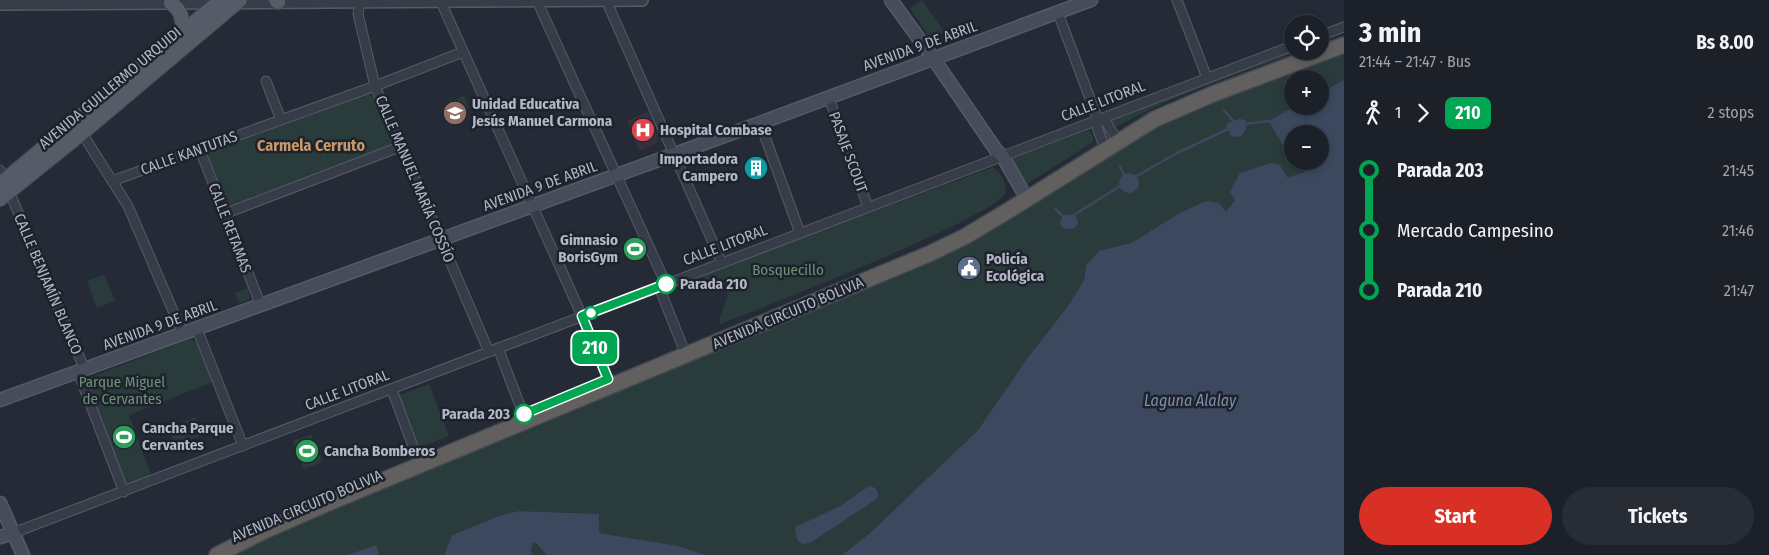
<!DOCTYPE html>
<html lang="en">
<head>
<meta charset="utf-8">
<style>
  body { margin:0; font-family:"Fira Sans Condensed",sans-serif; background:#282d35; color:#f1f3f6; height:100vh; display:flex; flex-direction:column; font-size:19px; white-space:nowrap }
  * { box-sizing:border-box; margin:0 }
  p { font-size:16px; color:#a0a3a8 }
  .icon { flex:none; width:28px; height:28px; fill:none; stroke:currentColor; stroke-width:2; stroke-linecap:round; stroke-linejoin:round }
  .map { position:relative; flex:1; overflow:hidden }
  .drawer { display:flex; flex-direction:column; background:#1b2029; width:425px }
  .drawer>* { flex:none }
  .badge { padding:0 10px; border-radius:8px; font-size:18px; line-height:32px }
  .tools { position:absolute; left:1284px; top:15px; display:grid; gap:10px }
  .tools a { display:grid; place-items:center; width:45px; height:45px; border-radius:50%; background:#1b2029; box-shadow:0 2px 8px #0003,0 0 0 1px #393e46; font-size:25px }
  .map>.badge { position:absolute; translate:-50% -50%; box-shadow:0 0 0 2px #fff }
  .legs { display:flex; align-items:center; gap:8px; height:55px; padding:0 15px; font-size:16px }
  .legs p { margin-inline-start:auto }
  .overview { display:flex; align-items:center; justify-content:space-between; height:85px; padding:0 15px }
  h1 { font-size:28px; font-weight:700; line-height:38px }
  .action { display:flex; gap:10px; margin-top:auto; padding:10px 15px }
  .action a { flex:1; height:58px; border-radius:30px; background:#d93025; color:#fff; font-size:20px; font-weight:700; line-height:58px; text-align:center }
  .action a+a { background:#282d35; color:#f1f3f6 }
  ul { padding:0 15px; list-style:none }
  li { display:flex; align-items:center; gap:18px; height:60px; font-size:19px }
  li i { display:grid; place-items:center; width:8px; height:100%; margin:0 6px; background:currentColor }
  li i::after { content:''; width:12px; height:12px; margin:-6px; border:4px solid; border-radius:50%; background:#1b2029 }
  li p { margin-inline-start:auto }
  li:first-child i { background:linear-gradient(#0000 50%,currentColor 0) }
  li:last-child i { background:linear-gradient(currentColor 50%,#0000 0) }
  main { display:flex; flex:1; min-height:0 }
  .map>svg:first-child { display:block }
</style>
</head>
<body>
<main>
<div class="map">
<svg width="1344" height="555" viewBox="0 0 1344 555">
  <rect width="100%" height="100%" fill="#242b37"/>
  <polygon fill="#34313d" points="648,111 659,139 654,145 639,151 627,121"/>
  <g fill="#2a3b3c" fill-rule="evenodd">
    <polygon points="922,0 944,32 935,38 929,37 910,8"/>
    <path d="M1292,50V51H1300C1238,74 1175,94 1118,126L1111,124L1109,121L1150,103Z"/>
    <path d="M1344,51V220L1288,178L1280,165L1266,211L1178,214L1131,243L1099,251L1086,265L1084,280L1068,306L1026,360L978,430L870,533L842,555H705L679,546L599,533V514L519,511L501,515L452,535L444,555H230L256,540L935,257L1152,127L1183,112ZM1292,79H1320V106H1292ZM1292,134H1320V161H1292Z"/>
    <polygon points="368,94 375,98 392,137 392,143 386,148 234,205 228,205 224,202 207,160 208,155 211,151"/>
    <polygon points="464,96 469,108 451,115 446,103"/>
    <polygon points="1088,130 1093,135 1093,142 1024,186 1011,160 1013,158"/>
    <path d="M993,167C1000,173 1008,182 1005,193C998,216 757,310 720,324L719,320L728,295L726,292L704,279L702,276Z"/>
    <polygon points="104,275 115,301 97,308 87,281"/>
    <polygon points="247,288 250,296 250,299 242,302 238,301 235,293"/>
    <polygon points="190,339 197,342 213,382 129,415 152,477 129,485 126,485 86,382 86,379"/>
    <polygon points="429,384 449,436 418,448 397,396"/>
    <polygon points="195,417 202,435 176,446 168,428"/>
    <polygon points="311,434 322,462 304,469 293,441"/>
    <polygon points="532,543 537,544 546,555 532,555 531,549"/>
  </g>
  <g fill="#3b485e" fill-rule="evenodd">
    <path d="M1344,80V555H842L870,533L978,430L1026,360L1068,306L1084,280L1086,265L1099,251L1131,243L1178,214L1206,201L1219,203L1226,212L1235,200L1230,192L1240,173L1271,163L1280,165L1288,178L1307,171L1305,166L1296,169L1269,121L1295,106H1320V93ZM1292,134H1320V161H1292Z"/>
    <path d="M1240,119L1245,120C1248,127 1246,131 1241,136L1232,137L1226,127L1228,123Z"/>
    <circle cx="1129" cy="183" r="10"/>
    <polygon points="1075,214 1078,223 1075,228 1064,229 1060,224 1062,217 1065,215"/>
    <path d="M869,486C876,487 879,491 878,498L810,543L803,544L798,541L795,531L796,527L842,505Z"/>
    <polygon points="519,511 599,514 599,533 679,546 705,555 546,555 537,544 533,543 531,549 532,555 444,555 452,535 501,515"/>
    <polygon points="376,545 379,555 348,555"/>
  </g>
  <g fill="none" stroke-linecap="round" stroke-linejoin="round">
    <g stroke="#3b485e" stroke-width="2.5">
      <polyline points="1224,110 1234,122"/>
      <polyline points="1245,124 1269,121 1272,122"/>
      <polyline points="1102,126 1106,137"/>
      <polyline points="1120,167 1125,177"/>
      <polyline points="1135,177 1177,153 1228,129"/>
      <polyline points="1055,209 1065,218"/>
      <polyline points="1074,215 1122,185"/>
    </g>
    <g stroke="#555b66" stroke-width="11">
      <g id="minor">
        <polyline points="360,0 358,14 375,86 489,352"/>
        <polyline points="606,0 722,263"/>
        <polyline points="1177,0 1207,78"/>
        <polyline points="537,1 666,284"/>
        <polyline points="441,2 582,316 611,387"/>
        <polyline points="1058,13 1098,120 1097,127 1105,149"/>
        <polyline points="1320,36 1344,27"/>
        <polyline points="266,81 281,120"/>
        <polyline points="829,98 868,207"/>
        <polyline points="1098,120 1106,122 1118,141"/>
        <polyline points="760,123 800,233"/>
        <polyline points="80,130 128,206 183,334"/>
        <polyline points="200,150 261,306"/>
        <polyline points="0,170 85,370"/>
        <polyline points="112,181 375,86 463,52"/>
        <polyline points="224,214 402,146"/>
        <polyline points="659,287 686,355"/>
        <polyline points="197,329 243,446"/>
        <polyline points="498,348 526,421"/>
        <polyline points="78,372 124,492"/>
        <polyline points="392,390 420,465"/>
        <polyline points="13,533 1292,46"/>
      </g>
    </g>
    <g stroke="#555b66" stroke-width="14">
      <polyline id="tertiary" points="0,4 642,0"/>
    </g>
    <g stroke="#555b66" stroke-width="15">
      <g id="secondary">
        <polyline points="891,0 933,58 996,150 1003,157 1027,199"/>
        <polyline points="0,400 760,123 1091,0"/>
        <polyline points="0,503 23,555"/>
        <polyline points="0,537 13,533"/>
      </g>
    </g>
    <g stroke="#414651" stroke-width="16">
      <g id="primary">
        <polyline points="276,0 278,2"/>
        <path d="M171,3C182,11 183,19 182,33"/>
        <polyline points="0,184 221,0"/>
        <polyline points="0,199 82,133 240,0"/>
      </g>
    </g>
    <g stroke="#424852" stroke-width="18">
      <polyline id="trunk" points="217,555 264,531 338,499 929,254 966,236 1011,209 1155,119 1213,94 1344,45"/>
    </g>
    <use href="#minor" stroke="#373d48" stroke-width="9"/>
    <use href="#tertiary" stroke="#373d48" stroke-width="11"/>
    <use href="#secondary" stroke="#464c5a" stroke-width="12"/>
    <use href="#primary" stroke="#555c68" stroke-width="14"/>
    <use href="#trunk" stroke="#61605e" stroke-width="15"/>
  </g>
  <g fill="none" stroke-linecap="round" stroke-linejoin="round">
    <g stroke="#fff" stroke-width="11">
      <polyline id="line-1" points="524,414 608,379 582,316 666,284"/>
    </g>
    <use href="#line-1" stroke="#00a651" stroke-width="8"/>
  </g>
  <defs>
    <g id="school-disc" transform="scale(1.25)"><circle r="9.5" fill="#8d6e63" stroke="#1d222c"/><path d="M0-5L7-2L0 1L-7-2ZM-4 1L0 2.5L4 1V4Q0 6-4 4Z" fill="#fff"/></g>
    <g id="hospital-disc" transform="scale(1.25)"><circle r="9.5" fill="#e0444e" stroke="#1d222c"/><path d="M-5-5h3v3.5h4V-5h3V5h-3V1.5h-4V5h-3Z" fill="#fff"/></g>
    <g id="building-disc" transform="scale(1.25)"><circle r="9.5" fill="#0f9aa8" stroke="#1d222c"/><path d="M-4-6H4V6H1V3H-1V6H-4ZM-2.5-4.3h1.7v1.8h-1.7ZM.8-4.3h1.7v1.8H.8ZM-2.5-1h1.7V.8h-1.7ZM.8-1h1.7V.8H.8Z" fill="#fff"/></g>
    <g id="stadium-disc" transform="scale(1.25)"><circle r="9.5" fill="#2e9e5b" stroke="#1d222c"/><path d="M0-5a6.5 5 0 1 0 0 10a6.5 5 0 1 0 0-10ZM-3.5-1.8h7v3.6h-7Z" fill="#fff"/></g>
    <g id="civic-disc" transform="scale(1.25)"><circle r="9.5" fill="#5c6f8a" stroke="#1d222c"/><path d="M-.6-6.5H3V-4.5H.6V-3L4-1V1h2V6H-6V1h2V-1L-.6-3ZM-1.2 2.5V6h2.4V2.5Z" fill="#fff"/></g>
  </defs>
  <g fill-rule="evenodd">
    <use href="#school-disc" x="455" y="113"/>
    <use href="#hospital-disc" x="643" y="130"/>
    <use href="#building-disc" x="756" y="168"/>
    <use href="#stadium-disc" x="635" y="249"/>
    <use href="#civic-disc" x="969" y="268"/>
    <use href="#stadium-disc" x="124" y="437"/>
    <use href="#stadium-disc" x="307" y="451"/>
  </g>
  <g fill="#fff" stroke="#00a651" stroke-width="2.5">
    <circle cx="666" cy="284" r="9"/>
    <circle cx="591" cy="313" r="6"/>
    <circle cx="524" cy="414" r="9"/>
  </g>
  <g text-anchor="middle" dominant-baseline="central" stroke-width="5" stroke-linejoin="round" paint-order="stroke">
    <g font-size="15" fill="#b2b8c4" stroke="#1d222c">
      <text transform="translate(920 46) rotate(-20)">AVENIDA 9 DE ABRIL</text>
      <text transform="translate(110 88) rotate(-40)">AVENIDA GUILLERMO URQUIDI</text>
      <text transform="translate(1103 101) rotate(-21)">CALLE LITORAL</text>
      <text transform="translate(848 152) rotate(70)">PASAJE SCOUT</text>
      <text transform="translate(189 153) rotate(-20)">CALLE KANTUTAS</text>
      <text transform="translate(415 179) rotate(67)">CALLE MANUEL MARÍA COSSÍO</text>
      <text transform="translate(540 186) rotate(-20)">AVENIDA 9 DE ABRIL</text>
      <text transform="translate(230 228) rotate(69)">CALLE RETAMAS</text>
      <text transform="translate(725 245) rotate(-21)">CALLE LITORAL</text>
      <text transform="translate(48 284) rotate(67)">CALLE BENJAMÍN BLANCO</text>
      <text transform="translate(788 313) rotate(-23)">AVENIDA CIRCUITO BOLIVIA</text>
      <text transform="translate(160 325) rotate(-20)">AVENIDA 9 DE ABRIL</text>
      <text transform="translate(347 390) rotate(-21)">CALLE LITORAL</text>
      <text transform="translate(307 506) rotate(-23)">AVENIDA CIRCUITO BOLIVIA</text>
    </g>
    <g font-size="15" font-weight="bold" fill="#b2b8c4" stroke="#1d222c" text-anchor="start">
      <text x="472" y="104">Unidad Educativa<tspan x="472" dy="17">Jesús Manuel Carmona</tspan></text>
      <text x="660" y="130">Hospital Combase</text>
      <text x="738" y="159" text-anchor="end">Importadora<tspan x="738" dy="17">Campero</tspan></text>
      <text x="618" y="240" text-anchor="end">Gimnasio<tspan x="618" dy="17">BorisGym</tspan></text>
      <text x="986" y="259">Policía<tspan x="986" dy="17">Ecológica</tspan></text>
      <text x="142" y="428">Cancha Parque<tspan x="142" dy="17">Cervantes</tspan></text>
      <text x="324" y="451">Cancha Bomberos</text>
    </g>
    <g font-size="15" fill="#6c9277" stroke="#1d222c">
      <text x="788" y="270">Bosquecillo</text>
      <text x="122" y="382">Parque Miguel<tspan x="122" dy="17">de Cervantes</tspan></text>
    </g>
    <g font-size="15" font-weight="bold" fill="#b2b8c4" stroke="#1d222c" text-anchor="start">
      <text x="680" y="284">Parada 210</text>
      <text x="510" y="414" text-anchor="end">Parada 203</text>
    </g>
    <g font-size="16" font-weight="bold" fill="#c7986a" stroke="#1d222c">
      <text x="311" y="145">Carmela Cerruto</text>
    </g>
    <g font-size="16" font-style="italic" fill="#7d8da9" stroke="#1d222c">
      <text x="1190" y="400">Laguna Alalay</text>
    </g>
  </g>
</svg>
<div class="tools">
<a><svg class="icon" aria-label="locate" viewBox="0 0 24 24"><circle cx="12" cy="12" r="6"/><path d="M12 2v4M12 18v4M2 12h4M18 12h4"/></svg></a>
<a>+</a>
<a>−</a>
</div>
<b class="badge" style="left:595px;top:348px;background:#00a651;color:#fff">210</b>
</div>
<section class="drawer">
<div class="overview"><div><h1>3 min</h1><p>21:44 – 21:47 · Bus</p></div><b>Bs 8.00</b></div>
<div class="legs"><svg class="icon" aria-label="walk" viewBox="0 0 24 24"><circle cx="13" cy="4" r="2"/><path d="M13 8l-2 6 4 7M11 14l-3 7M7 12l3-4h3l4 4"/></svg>1<svg class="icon" aria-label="forward" viewBox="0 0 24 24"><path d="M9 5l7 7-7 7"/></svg><b class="badge" style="background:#00a651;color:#fff">210</b><p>2 stops</p></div>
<ul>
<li><i style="color:#00a651"></i><b>Parada 203</b><p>21:45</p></li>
<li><i style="color:#00a651"></i><span>Mercado Campesino</span><p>21:46</p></li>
<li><i style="color:#00a651"></i><b>Parada 210</b><p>21:47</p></li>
</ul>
<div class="action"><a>Start</a><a>Tickets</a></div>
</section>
</main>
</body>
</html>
